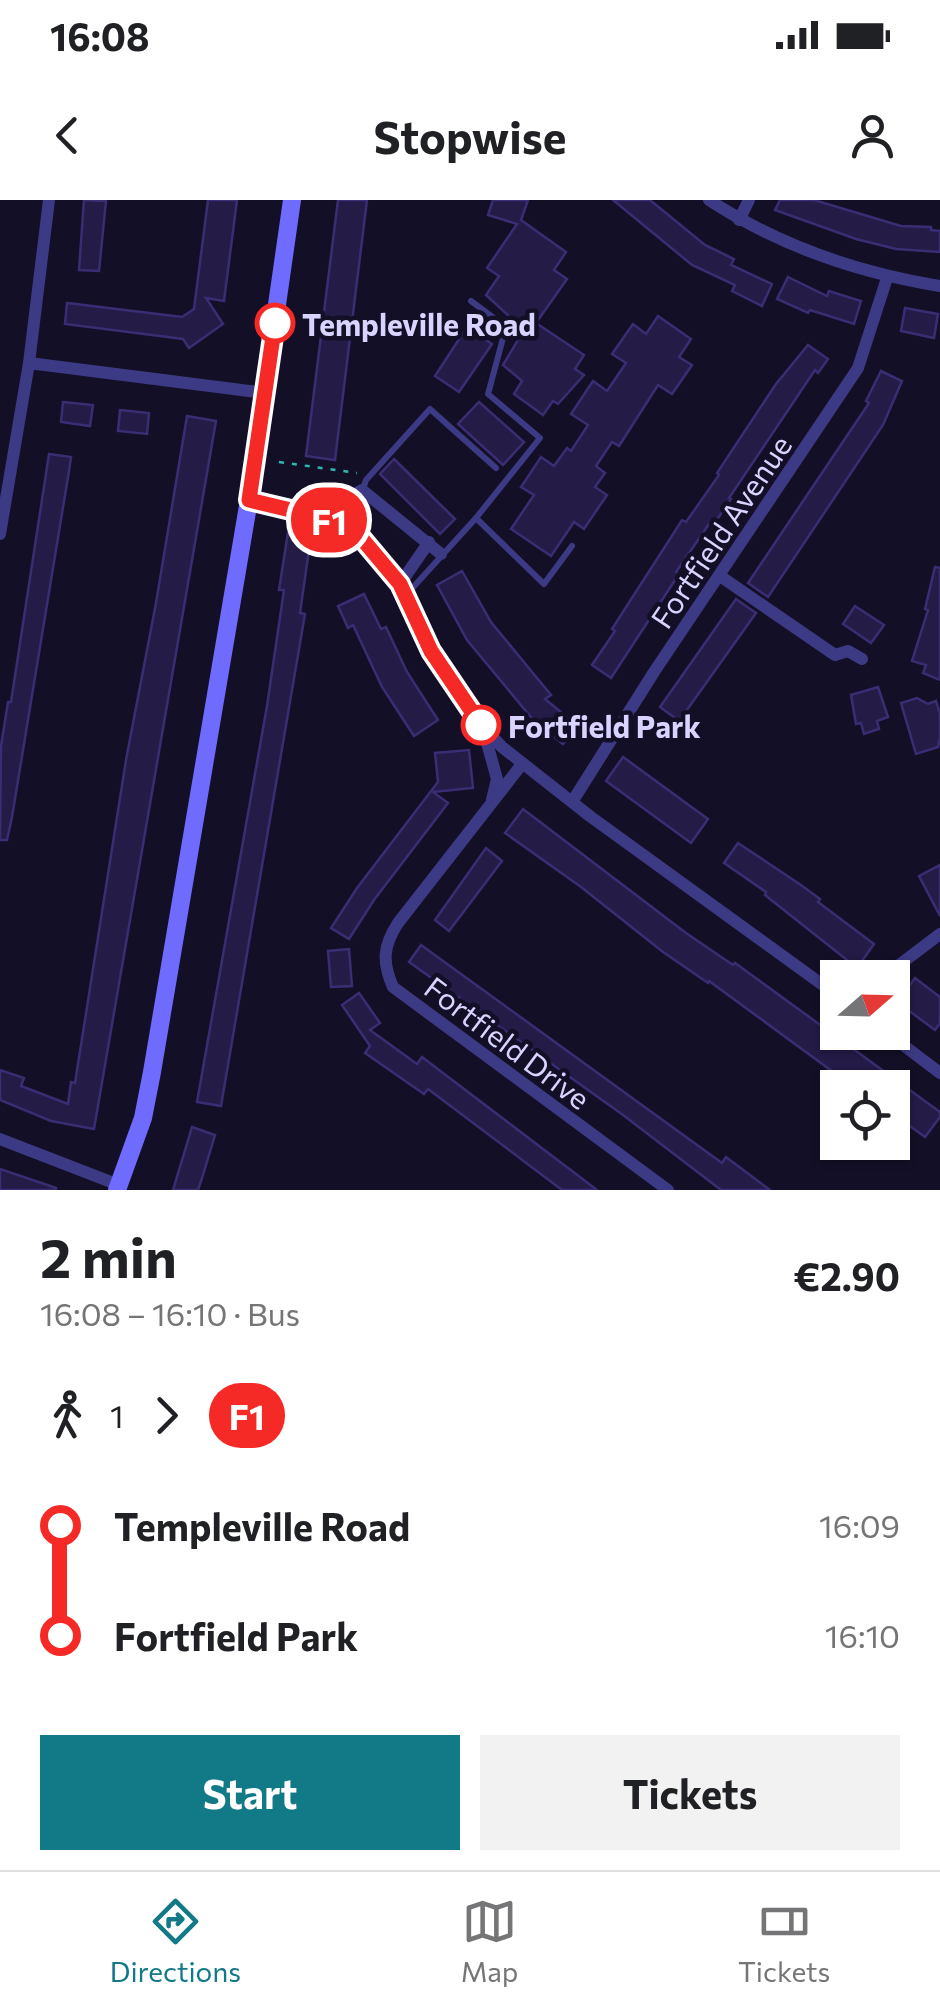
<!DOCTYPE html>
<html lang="en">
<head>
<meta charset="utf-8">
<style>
  body { margin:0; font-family:Commissioner,sans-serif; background:#f2f2f2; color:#202124; height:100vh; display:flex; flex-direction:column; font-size:38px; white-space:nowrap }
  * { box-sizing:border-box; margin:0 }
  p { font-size:32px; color:#757577 }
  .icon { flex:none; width:55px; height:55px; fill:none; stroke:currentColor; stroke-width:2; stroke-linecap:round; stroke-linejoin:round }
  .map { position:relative; height:990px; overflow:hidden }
  .drawer { display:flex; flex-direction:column; background:#fff; flex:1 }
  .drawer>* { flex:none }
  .badge { padding:0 20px; border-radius:32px; font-size:35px; line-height:65px }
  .needle { width:65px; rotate:70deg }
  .tools { position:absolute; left:820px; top:760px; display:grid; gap:20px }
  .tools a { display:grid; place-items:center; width:90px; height:90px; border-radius:0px; background:#fff; box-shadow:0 2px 8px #0004; font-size:50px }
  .map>.badge { position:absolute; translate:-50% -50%; box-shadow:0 0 0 5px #fff }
  .legs { display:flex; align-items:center; gap:15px; height:110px; padding:0 40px; font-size:32px }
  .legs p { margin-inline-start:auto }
  .head { display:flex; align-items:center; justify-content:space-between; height:170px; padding:0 40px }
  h1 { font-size:55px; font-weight:700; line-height:75px }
  .action { display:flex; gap:20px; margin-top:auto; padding:20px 40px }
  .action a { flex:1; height:115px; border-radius:0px; background:#127987; color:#fff; font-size:40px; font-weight:700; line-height:115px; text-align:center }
  .action a+a { background:#f2f2f2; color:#202124 }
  ul { padding:0 40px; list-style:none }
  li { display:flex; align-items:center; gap:35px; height:110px; font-size:38px }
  li i { display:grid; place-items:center; width:15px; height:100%; margin:0 12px; background:currentColor }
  li i::after { content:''; width:25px; height:25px; margin:-12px; border:8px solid; border-radius:50%; background:#fff }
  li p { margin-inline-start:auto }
  li:first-child i { background:linear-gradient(#0000 50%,currentColor 0) }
  li:last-child i { background:linear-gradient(currentColor 50%,#0000 0) }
  .status { display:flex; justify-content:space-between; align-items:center; height:70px; padding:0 50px; background:#fff; direction:ltr }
  .status svg { height:28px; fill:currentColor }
  header { display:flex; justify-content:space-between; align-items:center; height:130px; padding:0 40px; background:#fff; font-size:45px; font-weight:700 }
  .tabs { display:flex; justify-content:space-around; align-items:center; height:140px; border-top:2px solid #e0e0e0; background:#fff; font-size:28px; color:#757577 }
  .tabs a { display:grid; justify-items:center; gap:5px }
  .tabs .on { color:#127987 }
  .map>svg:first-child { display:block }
</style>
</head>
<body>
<div class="status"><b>16:08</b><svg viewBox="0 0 49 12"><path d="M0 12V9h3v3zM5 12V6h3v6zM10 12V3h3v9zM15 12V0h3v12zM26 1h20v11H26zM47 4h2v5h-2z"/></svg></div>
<header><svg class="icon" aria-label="back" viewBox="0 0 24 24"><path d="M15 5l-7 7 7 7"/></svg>Stopwise<svg class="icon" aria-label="person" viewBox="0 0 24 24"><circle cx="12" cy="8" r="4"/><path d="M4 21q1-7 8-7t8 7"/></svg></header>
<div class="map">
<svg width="940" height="990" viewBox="0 0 940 990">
  <rect width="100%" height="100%" fill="#130f26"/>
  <g fill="#241b47" stroke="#3b2d73" stroke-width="2.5">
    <polygon points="84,0 106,1 99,71 79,70"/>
    <polygon points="208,0 237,0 224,101 206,98 223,124 189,148 183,139 65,124 67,103 182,117 194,109"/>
    <polygon points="338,0 367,0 335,260 306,256"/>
    <polygon points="493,0 528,0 521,20 566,52 554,70 567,79 536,123 584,155 575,169 584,175 558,204 553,201 543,215 514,194 522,181 503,165 524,130 486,95 499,76 487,68 517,24 488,15"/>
    <polygon points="613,0 650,0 705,45 734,59 731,65 772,84 762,106 732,91 735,85 692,65"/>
    <polygon points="780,0 814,0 901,26 931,27 931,30 940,31 940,52 896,49 856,39 775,10"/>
    <polygon points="788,77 827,96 829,91 861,101 854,124 810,110 808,113 777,99"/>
    <polygon points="905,108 938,114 934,138 901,131"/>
    <polygon points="658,116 691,139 679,157 692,165 672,194 658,185 619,246 612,242 596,266 605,273 595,287 607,295 584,329 574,322 551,356 511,329 534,295 521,287 541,257 554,266 567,248 571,251 588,225 571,214 593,181 607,191 626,163 612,154 633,124 646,134"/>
    <polygon points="467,127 492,144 459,192 435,176"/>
    <polygon points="808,145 828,159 818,173 815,170 729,298 731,299 712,327 709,324 676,372 679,374 611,478 592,465 615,431 612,429 682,320 686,322 719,275 717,273 776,184"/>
    <polygon points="881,171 902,181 883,225 768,397 748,383 869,203 866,201"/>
    <polygon points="63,202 93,205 90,226 61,222"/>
    <polygon points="479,202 524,242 503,265 458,224"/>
    <polygon points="120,210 149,213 147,234 118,231"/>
    <polygon points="187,216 216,221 94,929 51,921 0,900 0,870 24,878 21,886 68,904 71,882 75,883 126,560 156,403"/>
    <polygon points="49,254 71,257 69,271 12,617 7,640 0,640 1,546 8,502 11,502"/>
    <polygon points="394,259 455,319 440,334 380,274"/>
    <polygon points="288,332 311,336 300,413 305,414 221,906 197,902 267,506 284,390 279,390"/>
    <polygon points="935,367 940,368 940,480 923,473 926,465 912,461 928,410 925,409"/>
    <polygon points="462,371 491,422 551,495 545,499 578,526 563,544 535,522 467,440 437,385"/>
    <polygon points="364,394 381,429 386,427 407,472 438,520 414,536 382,487 353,425 348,428 338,406"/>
    <polygon points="736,399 756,413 679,521 660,507"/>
    <polygon points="855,406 884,425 871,443 843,424"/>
    <polygon points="878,487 888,517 877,521 879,529 864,534 861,523 856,524 851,495"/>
    <polygon points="917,498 928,504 936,501 940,514 940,538 938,547 916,554 901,503"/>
    <polygon points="469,550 473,588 433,592 448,603 374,700 349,739 331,728 357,688 438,582 435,553"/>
    <polygon points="623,557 708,619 691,643 606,581"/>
    <polygon points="523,609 686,733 733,765 735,763 940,912 940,917 925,937 892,913 892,888 855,888 709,781 708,783 663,752 581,687 505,633"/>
    <polygon points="738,643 801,685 820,699 818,702 874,744 857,768 765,695 766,692 724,663"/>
    <polygon points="486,648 502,661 449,731 435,720"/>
    <polygon points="940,665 940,716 919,676"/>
    <polygon points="421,745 722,963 726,957 770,990 721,990 623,915 409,762"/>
    <polygon points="349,749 352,786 331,787 328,751"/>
    <polygon points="915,778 940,797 940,823 935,830 897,802"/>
    <polygon points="359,793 380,823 370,830 417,864 422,857 597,990 562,990 428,889 424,894 365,853 370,846 342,805"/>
    <polygon points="192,927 215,935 203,975 198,990 173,990"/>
    <polygon points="0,969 56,988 56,990 0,990"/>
  </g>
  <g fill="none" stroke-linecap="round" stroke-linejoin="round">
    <polyline stroke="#2fb8b0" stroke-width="2.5" stroke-dasharray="5 8" stroke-linecap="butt" points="279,262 357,273"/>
    <g stroke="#3d3a85" stroke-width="6">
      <polyline points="363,289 366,280 430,209 496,268"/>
      <polyline points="329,290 350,297"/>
      <polyline points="476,318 544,384 572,346"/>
      <polyline points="407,394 476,318 540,238 488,194 506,127 471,101"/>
    </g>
    <g stroke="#3d3a85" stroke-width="12">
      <path d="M709,0C778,45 859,73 940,86"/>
      <polyline points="739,20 749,0"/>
      <polyline points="29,163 265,193"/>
      <polyline points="249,300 320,317 358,335 400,384 431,451 453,486 483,527 502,547 591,617 838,796"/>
      <polyline points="335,323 350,297 362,290 441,354"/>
      <polyline points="0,334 29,163 49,0"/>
      <polyline points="720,376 835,455 848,451 862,459"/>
      <polyline points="400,384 429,342"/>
      <polyline points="484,532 497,579 492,600"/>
      <path d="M522,564L398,723C383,746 382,762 393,787L668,990"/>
      <polyline points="572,602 654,472 858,168 887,78"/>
      <polyline points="882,778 940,734"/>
      <polyline points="886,832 940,873"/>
      <polyline points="0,939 119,985"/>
    </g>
    <polyline stroke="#6f6bff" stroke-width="18" points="117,990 143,918 152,872 249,300 292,0"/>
  </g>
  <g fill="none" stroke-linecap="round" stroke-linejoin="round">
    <g stroke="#fff" stroke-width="22">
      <polyline id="line-1" points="275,123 249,300 320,317 358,334 400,384 431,451 481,525"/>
    </g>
    <use href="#line-1" stroke="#f52a26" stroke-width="15"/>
  </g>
  <g fill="#fff" stroke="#f52a26" stroke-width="5">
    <circle cx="275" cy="123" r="18"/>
    <circle cx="481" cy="525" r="18"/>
  </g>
  <g text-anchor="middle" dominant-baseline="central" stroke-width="9" stroke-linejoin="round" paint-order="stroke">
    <g font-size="30" font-weight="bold" fill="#d9d4ff" stroke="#130f26" text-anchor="start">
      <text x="302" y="123">Templeville Road</text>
      <text x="508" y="525">Fortfield Park</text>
    </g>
    <g font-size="30" fill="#d9d4ff" stroke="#130f26">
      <text transform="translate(720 331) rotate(-56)">Fortfield Avenue</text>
      <text transform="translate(508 842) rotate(37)">Fortfield Drive</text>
    </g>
  </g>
</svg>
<div class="tools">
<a><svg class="needle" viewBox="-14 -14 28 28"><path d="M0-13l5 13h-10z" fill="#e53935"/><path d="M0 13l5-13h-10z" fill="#757577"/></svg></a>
<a><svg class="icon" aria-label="locate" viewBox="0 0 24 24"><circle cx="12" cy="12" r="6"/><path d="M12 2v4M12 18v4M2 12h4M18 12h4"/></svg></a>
</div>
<b class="badge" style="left:329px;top:320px;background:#f52a26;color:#fff">F1</b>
</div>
<section class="drawer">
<div class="head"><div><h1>2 min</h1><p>16:08 – 16:10 · Bus</p></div><b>€2.90</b></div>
<div class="legs"><svg class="icon" aria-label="walk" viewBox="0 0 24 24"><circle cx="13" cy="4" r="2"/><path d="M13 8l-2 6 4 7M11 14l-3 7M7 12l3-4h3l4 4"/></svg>1<svg class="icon" aria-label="forward" viewBox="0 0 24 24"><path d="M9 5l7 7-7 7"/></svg><b class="badge" style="background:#f52a26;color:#fff">F1</b></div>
<ul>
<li><i style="color:#f52a26"></i><b>Templeville Road</b><p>16:09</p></li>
<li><i style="color:#f52a26"></i><b>Fortfield Park</b><p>16:10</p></li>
</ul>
<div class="action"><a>Start</a><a>Tickets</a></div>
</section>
<nav class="tabs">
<a class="on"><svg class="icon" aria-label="directions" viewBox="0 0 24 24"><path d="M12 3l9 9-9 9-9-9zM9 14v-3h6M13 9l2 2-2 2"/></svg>Directions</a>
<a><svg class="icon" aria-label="map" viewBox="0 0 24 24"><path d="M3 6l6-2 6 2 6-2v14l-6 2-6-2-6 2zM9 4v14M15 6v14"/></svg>Map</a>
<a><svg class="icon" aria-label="tickets" viewBox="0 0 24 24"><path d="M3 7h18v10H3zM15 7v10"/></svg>Tickets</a>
</nav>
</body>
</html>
